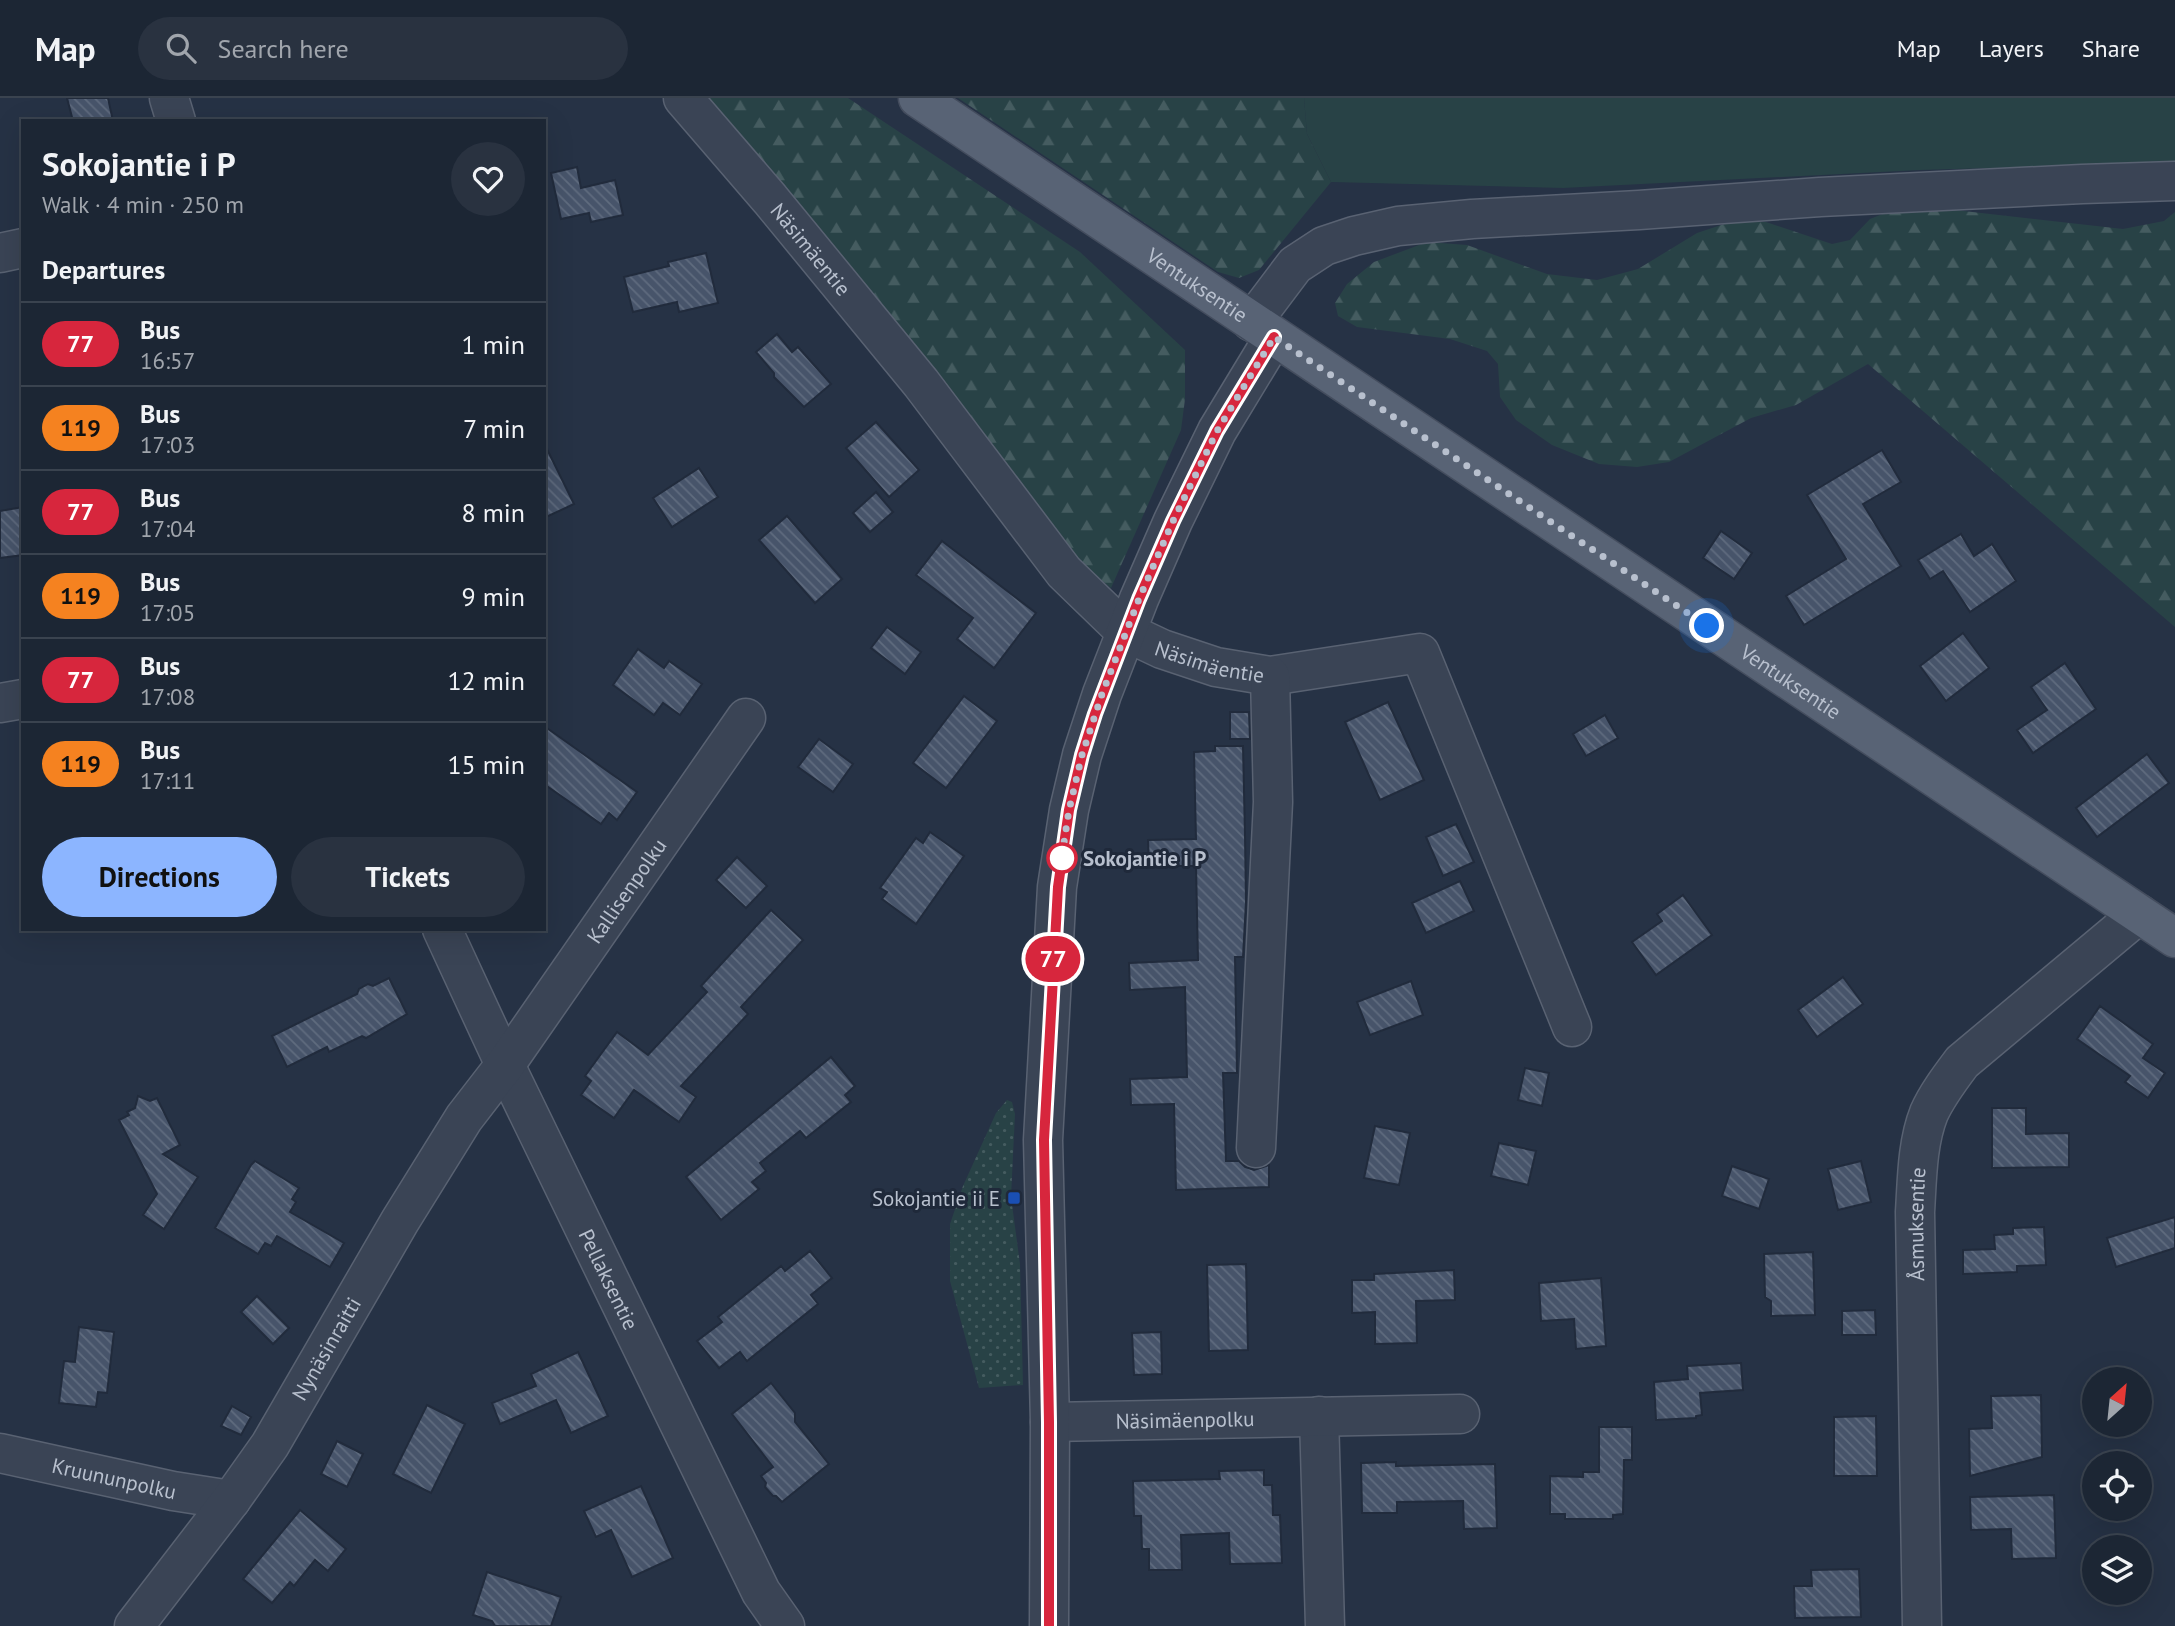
<!DOCTYPE html>
<html lang="en">
<head>
<meta charset="utf-8">
<style>
  body { margin:0; font-family:"PT Sans",sans-serif; background:#293240; color:#f1f3f6; height:100vh; display:flex; flex-direction:column; font-size:26px; white-space:nowrap }
  * { box-sizing:border-box; margin:0 }
  p { font-size:23px; color:#a0a5ac }
  .icon { flex:none; width:38px; height:38px; fill:none; stroke:currentColor; stroke-width:2; stroke-linecap:round; stroke-linejoin:round }
  .map { position:relative; flex:1; overflow:hidden }
  .panel { position:absolute; left:21px; top:21px; width:525px; height:812px; display:flex; flex-direction:column; background:#1c2634; border-radius:0px; box-shadow:0 7px 28px #0002,0 0 0 2px #3a434f }
  .panel>* { flex:none }
  .badge { padding:0 14px; border-radius:23px; font-size:24px; line-height:46px }
  .needle { width:46px; rotate:27deg }
  .buttons { position:absolute; left:2082px; top:1269px; display:grid; gap:14px }
  .buttons a { display:grid; place-items:center; width:70px; height:70px; border-radius:50%; background:#1c2634; box-shadow:0 7px 28px #0002,0 0 0 2px #3a434f; font-size:35px }
  .you { position:absolute; width:35px; height:35px; margin:-18px; border:5px solid #fff; border-radius:50%; background:#1a73e8; box-shadow:0 0 0 10px #1a73e833 }
  .map>.badge { position:absolute; translate:-50% -50%; box-shadow:0 0 0 4px #fff }
  h2 { padding:0 21px; font-size:26px; line-height:63px }
  .round { display:grid; place-items:center; flex:none; width:74px; height:74px; border-radius:37px; background:#293240 }
  .head { display:flex; align-items:center; justify-content:space-between; height:119px; padding:0 21px }
  h1 { font-size:33px; font-weight:700; line-height:52px }
  .action { display:flex; gap:14px; margin-top:auto; padding:14px 21px }
  .action a { flex:1; height:80px; border-radius:42px; background:#8cb5ff; color:#111; font-size:28px; font-weight:700; line-height:80px; text-align:center }
  .action a+a { background:#293240; color:#f1f3f6 }
  ul { padding:0; list-style:none }
  li { display:flex; align-items:center; gap:21px; height:84px; padding:0 21px; border-top:2px solid #3a434f }
  li div { flex:1 }
  li b { display:block; font-size:26px }
  li em { font-style:normal }
  li .badge { min-width:77px; font-weight:700; text-align:center }
  header { display:flex; align-items:center; gap:42px; box-sizing:border-box; height:98px; padding:0 35px; background:#1c2634; border-bottom:2px solid #3a434f }
  header strong { font-size:33px }
  nav { display:flex; gap:38px; margin-inline-start:auto; font-size:24px }
  .search { width:490px; height:63px; background:#293240; display:flex; align-items:center; gap:18px; box-sizing:border-box; padding:0 24px; border-radius:38px; color:#a0a5ac; font-size:26px }
  .map>svg:first-child { display:block }
</style>
</head>
<body>
<header>
<strong>Map</strong>
<div class="search"><svg class="icon" aria-label="search" viewBox="0 0 24 24"><circle cx="10" cy="10" r="6"/><path d="M15 15l6 6"/></svg>Search here</div>
<nav><a>Map</a><a>Layers</a><a>Share</a></nav>
</header>
<div class="map">
<svg width="2175" height="1528" viewBox="0 0 2175 1528">
  <defs>
    <pattern id="grass-dots" width="8" height="8" patternUnits="userSpaceOnUse" patternTransform="scale(1.75)"><rect width="8" height="8" fill="#284246"/><path d="M2 2h.1M6 6h.1" fill="none" stroke="#455c60" stroke-width="1.8" stroke-linecap="round"/></pattern>
    <pattern id="forest-firs" width="22" height="20" patternUnits="userSpaceOnUse" patternTransform="scale(1.75)"><rect width="22" height="20" fill="#284246"/><path d="M5 1l3.5 6h-7zM16 11l3.5 6h-7z" fill="#455c60"/></pattern>
    <pattern id="building-back-hatch" width="6" height="6" patternUnits="userSpaceOnUse" patternTransform="scale(1.75)"><rect width="6" height="6" fill="#47546a"/><path d="M-1 5l2 2M0 0l6 6M5-1l2 2" fill="none" stroke="#5f6b7e"/></pattern>
  </defs>
  <rect width="100%" height="100%" fill="#263245"/>
  <polygon fill="url(#grass-dots)" points="1007,1002 1012,1004 1015,1016 1011,1099 1020,1166 1023,1287 979,1290 950,1183 950,1126 963,1088 996,1015"/>
  <g fill="url(#forest-firs)">
    <polygon points="699,0 848,0 1080,154 1185,252 1185,301 1181,332 1111,490 1081,466"/>
    <polygon points="958,0 1304,0 1307,36 1331,84 1259,172 1239,180 1218,174"/>
    <polygon points="1946,111 2123,131 2164,123 2175,114 2175,529 1868,266 1796,307 1751,320 1669,364 1637,369 1599,366 1552,347 1516,322 1500,299 1498,266 1487,253 1450,241 1357,229 1338,218 1335,205 1347,186 1374,164 1427,144 1467,147 1547,176 1597,182 1638,171 1697,135 1733,123 1766,124 1832,146 1850,142 1870,121 1890,113"/>
  </g>
  <polygon fill="#284246" points="1304,0 2175,0 2175,65 1920,72 1563,90 1331,84 1307,36"/>
  <g fill="url(#building-back-hatch)" stroke="#212b3c" stroke-width="2">
    <polygon points="67,0 108,0 113,23 73,23"/>
    <polygon points="577,69 581,90 615,82 623,117 591,124 589,115 561,121 551,75"/>
    <polygon points="706,155 718,205 679,214 677,204 633,214 624,179 669,168 668,164"/>
    <polygon points="777,236 792,254 798,249 831,286 804,309 774,279 774,275 756,254"/>
    <polygon points="876,324 919,372 889,399 846,350"/>
    <polygon points="544,345 574,406 544,420"/>
    <polygon points="1882,352 1901,384 1863,406 1901,468 1804,527 1786,498 1846,461 1807,397"/>
    <polygon points="699,370 718,399 672,429 653,400"/>
    <polygon points="876,394 893,414 870,434 853,415"/>
    <polygon points="23,409 23,457 0,460 0,413"/>
    <polygon points="787,418 842,481 815,505 759,442"/>
    <polygon points="1721,433 1752,455 1734,481 1703,460"/>
    <polygon points="1961,436 1974,458 1992,446 2016,483 1970,514 1943,473 1930,481 1918,462"/>
    <polygon points="942,443 1036,515 994,570 957,541 973,520 916,477"/>
    <polygon points="887,529 921,554 905,576 871,550"/>
    <polygon points="1963,535 1989,570 1946,603 1920,568"/>
    <polygon points="638,551 664,570 669,563 702,586 680,617 663,605 654,617 613,587"/>
    <polygon points="2065,565 2096,611 2033,655 2017,632 2047,612 2031,589"/>
    <polygon points="964,598 997,623 946,690 913,665"/>
    <polygon points="1388,604 1424,682 1380,702 1345,624"/>
    <polygon points="1230,614 1249,614 1250,641 1230,641"/>
    <polygon points="1605,617 1618,640 1586,658 1573,636"/>
    <polygon points="544,628 637,694 617,722 609,715 601,726 544,686"/>
    <polygon points="819,641 853,666 833,694 798,669"/>
    <polygon points="1215,648 1243,648 1245,737 1246,804 1243,859 1235,859 1237,975 1223,975 1226,1063 1239,1063 1245,1069 1254,1072 1269,1067 1269,1089 1176,1092 1174,1006 1131,1007 1130,981 1187,979 1185,889 1130,892 1129,865 1198,862 1196,768 1149,768 1148,742 1196,741 1194,654 1215,653"/>
    <polygon points="2147,656 2169,685 2097,739 2076,710"/>
    <polygon points="1456,726 1474,764 1443,778 1426,739"/>
    <polygon points="930,734 964,758 916,826 882,801 887,794 880,790 916,740 923,745"/>
    <polygon points="737,759 767,788 746,810 716,782"/>
    <polygon points="1460,783 1474,813 1426,835 1412,805"/>
    <polygon points="1683,797 1712,837 1656,877 1632,844 1662,823 1657,816"/>
    <polygon points="771,812 803,842 741,909 748,916 681,988 696,999 679,1024 634,992 614,1020 581,997 591,983 585,978 617,934 648,957 707,894 701,888"/>
    <polygon points="1843,879 1863,906 1817,939 1798,912"/>
    <polygon points="389,880 407,916 366,940 362,938 329,954 327,949 287,969 272,938 357,896 359,891 368,886 373,888"/>
    <polygon points="1411,883 1423,917 1370,937 1357,904"/>
    <polygon points="2100,908 2153,946 2143,960 2165,975 2148,1000 2125,984 2130,978 2077,941"/>
    <polygon points="831,959 855,988 845,997 851,1004 806,1040 800,1033 760,1065 766,1073 752,1084 759,1091 721,1122 686,1079"/>
    <polygon points="1525,970 1549,975 1542,1008 1518,1002"/>
    <polygon points="138,998 150,1003 157,1000 180,1047 163,1056 198,1079 164,1131 143,1117 157,1096 119,1022 129,1017 127,1014 135,1010"/>
    <polygon points="1992,1010 2026,1010 2026,1036 2069,1035 2069,1069 1992,1070"/>
    <polygon points="1375,1028 1410,1035 1399,1087 1364,1080"/>
    <polygon points="1499,1045 1536,1053 1528,1087 1491,1078"/>
    <polygon points="255,1063 299,1090 292,1101 296,1104 290,1114 344,1145 330,1169 277,1138 271,1148 265,1145 258,1156 215,1130 251,1067"/>
    <polygon points="1861,1063 1871,1104 1838,1112 1828,1071"/>
    <polygon points="1732,1068 1769,1081 1759,1111 1722,1098"/>
    <polygon points="2175,1119 2175,1150 2116,1169 2107,1140"/>
    <polygon points="2044,1129 2046,1167 2017,1168 2017,1174 1963,1176 1963,1152 1995,1151 1994,1137 2013,1136 2013,1130"/>
    <polygon points="810,1153 832,1180 811,1197 818,1206 747,1263 740,1254 719,1270 697,1243 722,1224 718,1219 781,1168 785,1173"/>
    <polygon points="1813,1154 1815,1217 1771,1218 1771,1203 1765,1199 1764,1156"/>
    <polygon points="1246,1166 1248,1252 1209,1253 1207,1167"/>
    <polygon points="1454,1172 1455,1202 1416,1203 1417,1245 1375,1246 1375,1214 1352,1215 1352,1182 1374,1182 1374,1176"/>
    <polygon points="1601,1180 1606,1248 1576,1251 1574,1221 1541,1223 1539,1185"/>
    <polygon points="257,1198 289,1230 273,1246 241,1214"/>
    <polygon points="1875,1212 1876,1237 1842,1237 1842,1213"/>
    <polygon points="79,1229 114,1234 107,1295 98,1294 96,1309 59,1305 64,1263 75,1264"/>
    <polygon points="1161,1234 1162,1276 1134,1277 1132,1235"/>
    <polygon points="578,1254 608,1318 571,1335 556,1302 500,1326 492,1305 536,1288 531,1276"/>
    <polygon points="1741,1265 1743,1292 1700,1295 1702,1317 1696,1318 1696,1320 1656,1322 1654,1284 1688,1281 1687,1268"/>
    <polygon points="771,1285 795,1315 795,1324 829,1366 782,1404 776,1398 773,1398 765,1389 766,1385 761,1378 773,1369 732,1316"/>
    <polygon points="2041,1297 2042,1359 1970,1378 1969,1331 1992,1330 1991,1298"/>
    <polygon points="427,1307 465,1326 431,1395 393,1376"/>
    <polygon points="232,1308 251,1319 241,1337 221,1328"/>
    <polygon points="1876,1318 1877,1378 1834,1378 1834,1319"/>
    <polygon points="1599,1329 1632,1329 1632,1362 1624,1362 1623,1416 1613,1417 1613,1421 1565,1421 1565,1416 1550,1416 1550,1378 1583,1379 1583,1374 1599,1374"/>
    <polygon points="337,1343 363,1356 347,1389 321,1376"/>
    <polygon points="1396,1364 1396,1368 1495,1366 1497,1430 1464,1431 1463,1403 1397,1404 1397,1415 1362,1415 1361,1365"/>
    <polygon points="1264,1372 1264,1387 1272,1387 1273,1417 1280,1417 1282,1465 1230,1466 1229,1435 1181,1437 1182,1472 1149,1472 1149,1451 1142,1451 1141,1418 1134,1418 1133,1383 1220,1381 1219,1373"/>
    <polygon points="641,1388 673,1460 632,1479 611,1432 596,1439 584,1413"/>
    <polygon points="2054,1397 2056,1460 2012,1461 2011,1431 1971,1432 1970,1399"/>
    <polygon points="300,1412 346,1451 328,1473 315,1462 294,1488 290,1484 272,1505 243,1481"/>
    <polygon points="1859,1471 1861,1519 1795,1520 1794,1488 1812,1488 1811,1472"/>
    <polygon points="487,1474 561,1499 551,1528 495,1528 492,1523 473,1517"/>
  </g>
  <g fill="none" stroke-linecap="round" stroke-linejoin="round">
    <g stroke="#596272" stroke-width="41">
      <g id="minor">
        <polyline points="169,0 176,23"/>
        <path id="s1" d="M683,0L770,101L921,285L1064,474L1126,534L1162,551L1216,569L1270,578L1420,555L1572,929"/>
        <polyline points="0,155 23,150"/>
        <polyline points="1252,224 1295,167 1324,148 1354,138 1398,128 1472,121 1639,112 1820,99 2082,86 2175,83"/>
        <polyline points="0,605 23,601"/>
        <path id="s2" d="M442,831L505,967L761,1494L785,1528"/>
        <polyline points="1256,1050 1273,704 1270,578"/>
        <polyline points="1319,1318 1325,1528"/>
        <path id="s3" d="M1050,1324L1460,1316"/>
        <path id="s4" d="M0,1355L173,1393L231,1402"/>
        <path id="s5" d="M134,1528L231,1402L270,1347L400,1123L464,1020L505,967L746,620"/>
        <polyline points="1049,1528 1050,1324 1043,1042 1057,789 1069,712 1082,657 1102,596 1139,501 1173,423 1217,333 1274,239"/>
        <path id="s6" d="M1922,1528L1915,1114C1917,1082 1917,1045 1929,1015C1937,997 1950,980 1962,964L2139,816"/>
      </g>
    </g>
    <g stroke="#444d5e" stroke-width="41">
      <g id="major">
        <path id="s7" d="M918,0L2175,840"/>
      </g>
    </g>
    <use href="#minor" stroke="#3a4455" stroke-width="38"/>
    <use href="#major" stroke="#586375" stroke-width="38"/>
  </g>
  <g fill="none" stroke-linecap="round" stroke-linejoin="round">
    <g stroke="#fff" stroke-width="16">
      <polyline id="line" points="1049,1528 1049,1324 1044,1042 1058,789 1069,712 1082,657 1095,616 1139,501 1173,423 1217,333 1274,239"/>
    </g>
    <use href="#line" stroke="#d7263d" stroke-width="10"/>
    <polyline stroke="#b8c0ce" stroke-width="7" stroke-dasharray="0 12.6" points="1062,760 1061,764 1069,712 1082,657 1102,596 1139,501 1173,423 1217,333 1274,239 1707,528"/>
  </g>
  <circle fill="#fff" stroke="#d7263d" stroke-width="3.5" cx="1062" cy="760" r="14"/>
  <rect fill="#1a4fb4" stroke="#1f293a" stroke-width="2.5" x="1007" y="1093" width="14" height="14" rx="3.5"/>
  <g text-anchor="middle" dominant-baseline="central" stroke-width="6" stroke-linejoin="round" paint-order="stroke">
    <g font-size="21" fill="#b8c0ce" stroke="#1f293a">
      <text stroke="none"><textPath href="#s1" startOffset="198">Näsimäentie</textPath></text>
      <text stroke="none"><textPath href="#s7" startOffset="336">Ventuksentie</textPath></text>
      <text stroke="none"><textPath href="#s1" startOffset="784">Näsimäentie</textPath></text>
      <text stroke="none"><textPath href="#s7" startOffset="1050">Ventuksentie</textPath></text>
      <text stroke="none"><textPath href="#s5" startOffset="886">Kallisenpolku</textPath></text>
      <text stroke="none"><textPath href="#s6" startOffset="402">Åsmuksentie</textPath></text>
      <text stroke="none"><textPath href="#s2" startOffset="388">Pellaksentie</textPath></text>
      <text stroke="none"><textPath href="#s5" startOffset="338">Nynäsinraitti</textPath></text>
      <text stroke="none"><textPath href="#s3" startOffset="135">Näsimäenpolku</textPath></text>
      <text stroke="none"><textPath href="#s4" startOffset="117">Kruununpolku</textPath></text>
    </g>
    <g font-size="21" font-weight="bold" fill="#b8c0ce" stroke="#1f293a" text-anchor="start">
      <text x="1083" y="760">Sokojantie i P</text>
    </g>
    <g font-size="21" fill="#b8c0ce" stroke="#1f293a" text-anchor="end">
      <text x="1000" y="1100">Sokojantie ii E</text>
    </g>
  </g>
</svg>
<div class="buttons">
<a><svg class="needle" viewBox="-14 -14 28 28"><path d="M0-13l5 13h-10z" fill="#e53935"/><path d="M0 13l5-13h-10z" fill="#a0a5ac"/></svg></a>
<a><svg class="icon" aria-label="locate" viewBox="0 0 24 24"><circle cx="12" cy="12" r="6"/><path d="M12 2v4M12 18v4M2 12h4M18 12h4"/></svg></a>
<a><svg class="icon" aria-label="layers" viewBox="0 0 24 24"><path d="M12 4l9 5-9 5-9-5zM3 14l9 5 9-5"/></svg></a>
</div>
<div class="you" style="left:1707px;top:528px"></div>
<b class="badge" style="left:1053px;top:861px;background:#d7263d;color:#fff">77</b>
<section class="panel">
<div class="head"><div><h1>Sokojantie i P</h1><p>Walk · 4 min · 250 m</p></div><a class="round"><svg class="icon" aria-label="heart" viewBox="0 0 24 24"><path d="M12 20l-8-8c-3-5 5-10 8-4 3-6 11-1 8 4z"/></svg></a></div>
<h2>Departures</h2>
<ul>
<li><span class="badge" style="background:#d7263d;color:#fff">77</span><div><b>Bus</b><p>16:57</p></div><em>1 min</em></li>
<li><span class="badge" style="background:#f58220;color:#111">119</span><div><b>Bus</b><p>17:03</p></div><em>7 min</em></li>
<li><span class="badge" style="background:#d7263d;color:#fff">77</span><div><b>Bus</b><p>17:04</p></div><em>8 min</em></li>
<li><span class="badge" style="background:#f58220;color:#111">119</span><div><b>Bus</b><p>17:05</p></div><em>9 min</em></li>
<li><span class="badge" style="background:#d7263d;color:#fff">77</span><div><b>Bus</b><p>17:08</p></div><em>12 min</em></li>
<li><span class="badge" style="background:#f58220;color:#111">119</span><div><b>Bus</b><p>17:11</p></div><em>15 min</em></li>
</ul>
<div class="action"><a>Directions</a><a>Tickets</a></div>
</section>
</div>
</body>
</html>
